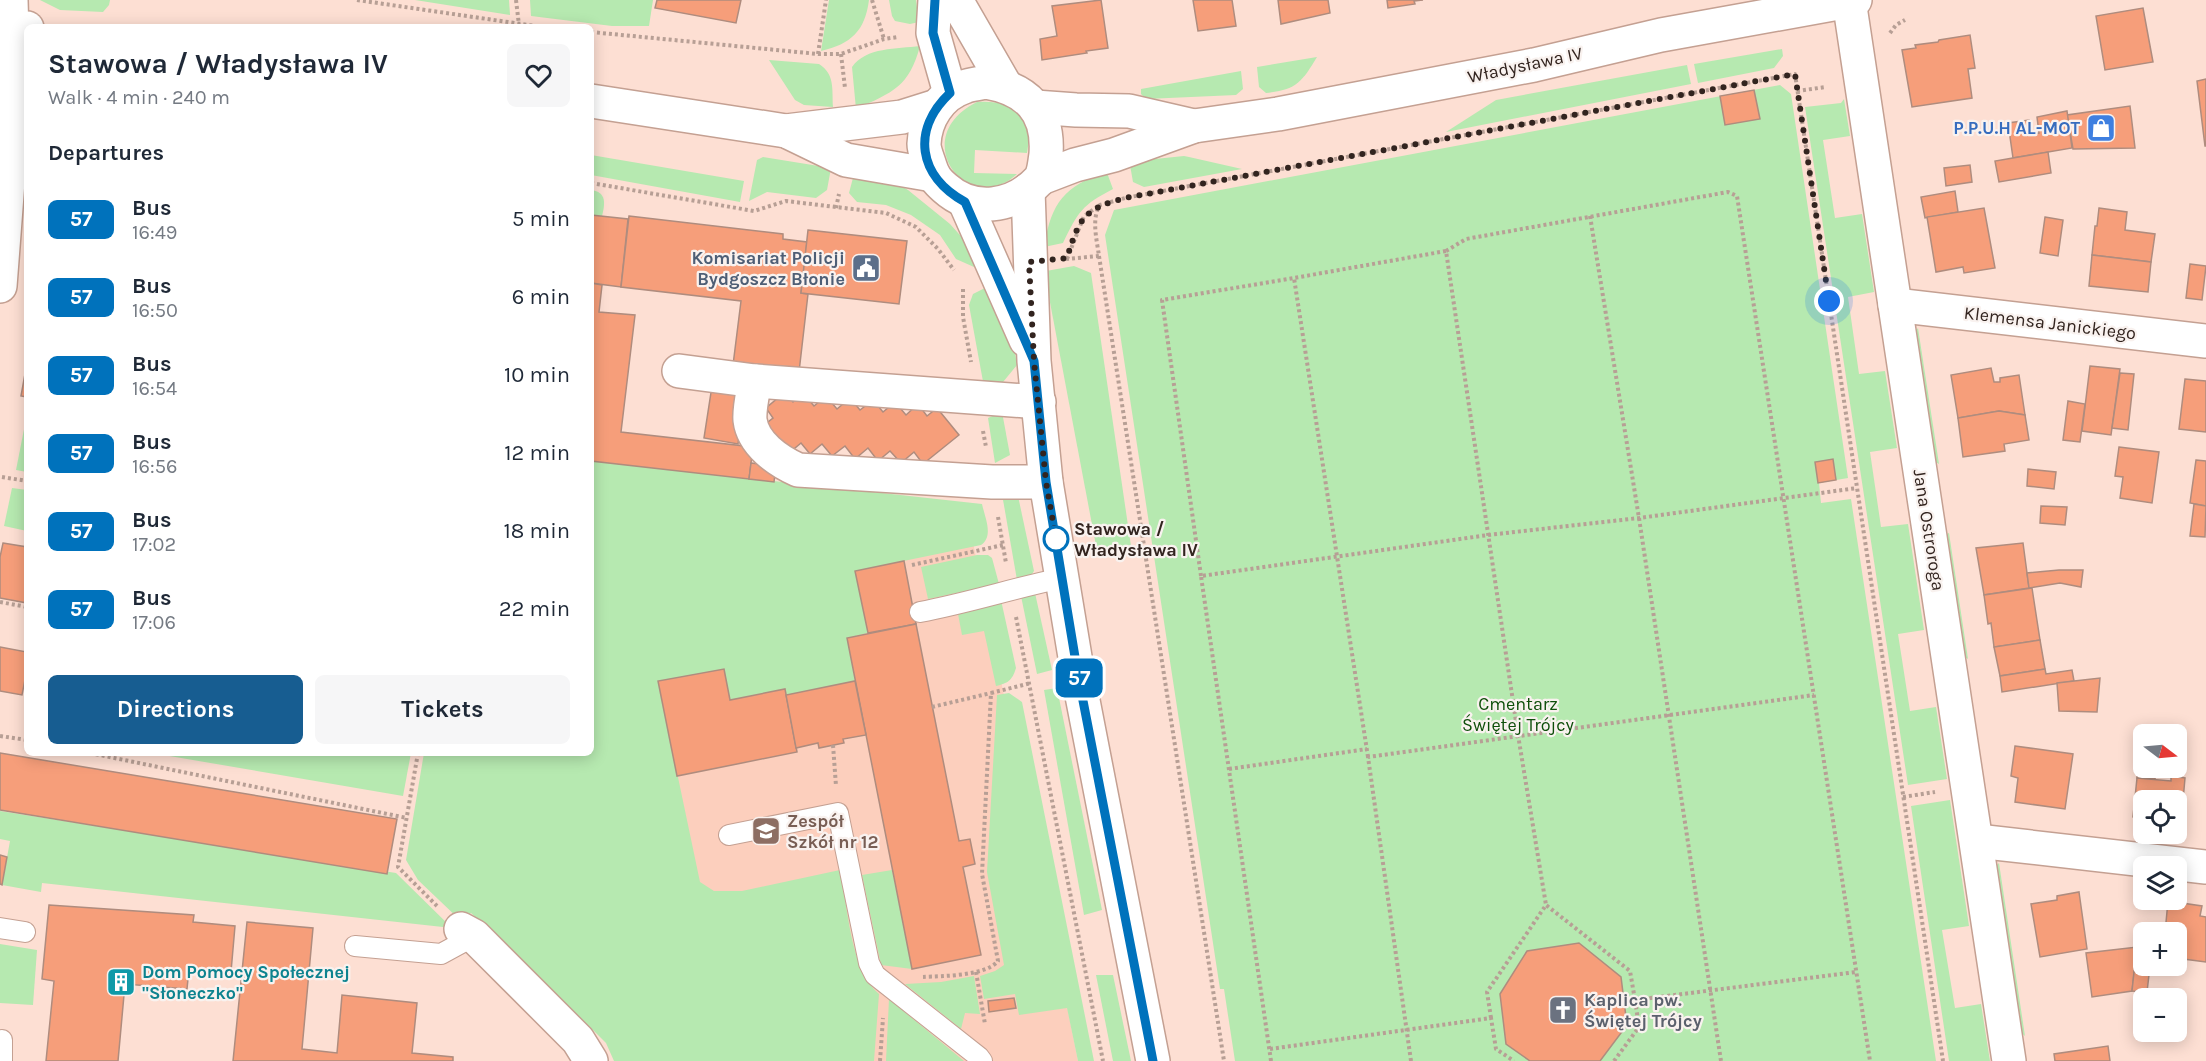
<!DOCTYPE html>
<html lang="en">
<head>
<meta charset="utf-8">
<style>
  body { margin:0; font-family:Karla,sans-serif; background:#f6f6f7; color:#1f2937; height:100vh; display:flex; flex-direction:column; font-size:22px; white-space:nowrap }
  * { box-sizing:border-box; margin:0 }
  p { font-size:20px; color:#747a83 }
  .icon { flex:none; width:33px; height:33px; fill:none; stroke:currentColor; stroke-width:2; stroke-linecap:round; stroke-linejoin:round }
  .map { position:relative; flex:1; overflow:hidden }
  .sheet { position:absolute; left:24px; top:24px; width:570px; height:732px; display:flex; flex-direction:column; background:#fff; border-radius:9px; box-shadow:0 3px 15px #0003 }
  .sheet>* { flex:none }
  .badge { padding:0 12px; border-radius:9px; font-size:21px; line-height:39px }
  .needle { width:39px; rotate:106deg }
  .tools { position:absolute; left:2133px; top:724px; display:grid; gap:12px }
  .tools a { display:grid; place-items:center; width:54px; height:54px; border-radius:9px; background:#fff; box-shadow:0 3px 15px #0003; font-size:30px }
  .you { position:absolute; width:30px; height:30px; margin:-15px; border:4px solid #fff; border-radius:50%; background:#1a73e8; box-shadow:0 0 0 9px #1a73e833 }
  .map>.badge { position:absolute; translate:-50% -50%; box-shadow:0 0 0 3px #fff }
  h2 { padding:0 24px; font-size:22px; line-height:54px }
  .round { display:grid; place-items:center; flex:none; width:63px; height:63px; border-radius:9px; background:#f6f6f7 }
  .summary { display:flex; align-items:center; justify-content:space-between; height:102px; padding:0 24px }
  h1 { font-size:28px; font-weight:700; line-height:45px }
  .primary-button { display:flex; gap:12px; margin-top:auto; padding:12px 24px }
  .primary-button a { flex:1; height:69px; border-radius:9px; background:#175d91; color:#fff; font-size:24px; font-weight:700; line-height:69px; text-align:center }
  .primary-button a+a { background:#f6f6f7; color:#1f2937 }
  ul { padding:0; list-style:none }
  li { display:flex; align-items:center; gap:18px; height:78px; padding:0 24px }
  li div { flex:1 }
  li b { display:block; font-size:22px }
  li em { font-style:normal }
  li .badge { min-width:66px; font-weight:700; text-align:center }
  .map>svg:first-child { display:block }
</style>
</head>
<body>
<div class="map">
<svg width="2206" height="1061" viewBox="0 0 2206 1061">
  <rect width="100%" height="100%" fill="#fddfd3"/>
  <polygon fill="#fccfbd" points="591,461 965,503 1078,1061 628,1061 591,753"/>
  <g fill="#b6e9b0">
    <polygon points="40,0 110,0 109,5 103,12 60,10"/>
    <polygon points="415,0 509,0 510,15"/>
    <polygon points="530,0 653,0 649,26 612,26 531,16"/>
    <path d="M829,0H869C865,31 851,44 821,51Z"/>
    <polygon points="889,0 916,0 919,22 910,24 895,21 892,16"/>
    <path d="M920,46C909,87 893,92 856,109L852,67C866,47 897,49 920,46Z"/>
    <polygon points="1782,49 1783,56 1774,68 1698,83 1694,64"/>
    <path d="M1317,57C1302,82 1296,90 1266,93L1259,87L1257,67Z"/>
    <path d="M769,60L819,64C835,74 832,89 833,107L804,105L795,100Z"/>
    <polygon points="1687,65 1691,84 1446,132 1496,100"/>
    <polygon points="1241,71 1243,89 1236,95 1146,99 1141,94 1141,89"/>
    <polygon points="1780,85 1791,94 1848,478 1819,483 1821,503 1851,499 1936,1061 1235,1061 1224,989 1220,989 1105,235 1114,210"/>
    <polygon points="1844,99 1850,136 1823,140 1835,218 1862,214 1874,292 1848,297 1859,374 1885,371 1897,448 1870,452 1881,527 1908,524 1924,630 1898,634 1910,711 1936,707 1947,779 1908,785 1805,107 1841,103"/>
    <path d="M977,102C1014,99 1034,117 1027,153L975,150L974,173L1017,174C967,220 906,137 977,102Z"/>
    <polygon points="591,155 744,181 740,202 591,175"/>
    <polygon points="1184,156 1189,157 1242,169 1144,187 1133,182 1130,165 1145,160"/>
    <polygon points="763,157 831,168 827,190 816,198 767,192 749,201 757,160"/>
    <path d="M1106,170L1113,189C1082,205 1078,212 1063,243L1044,247C1052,200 1064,189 1106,170Z"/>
    <polygon points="854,174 896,183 908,190 950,224 967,243 980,265 974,267 956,259 940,235 911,215 886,205 857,202 849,193"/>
    <path d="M591,190C607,192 605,204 602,216L591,215Z"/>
    <polygon points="1074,266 1091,273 1131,546 1097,551 1049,297 1046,271"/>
    <polygon points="989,286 1014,347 1017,365 1003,382 984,387 969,305 973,294"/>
    <polygon points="1918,328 1939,464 1934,461 1914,333"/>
    <polygon points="1002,412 1010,455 995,463 988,418"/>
    <polygon points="27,414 27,472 16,470"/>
    <path d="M591,461L982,504C985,518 994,536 981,545L855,571L868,633L847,638L855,681L786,695L784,689L730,700L724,669L658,682L700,882L714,891H742L840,870C848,907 850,970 879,994L874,1061H614L606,1043L590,1027L471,913L461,921L418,880L406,860L424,753H591Z"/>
    <polygon points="12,488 27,490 27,531 4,526"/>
    <polygon points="1002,494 1018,496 1034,571 1030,577 1017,580"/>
    <polygon points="1949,533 1968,659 1962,655 1944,535"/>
    <polygon points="977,555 988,555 992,558 999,584 928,599 921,567"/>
    <polygon points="1035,593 1052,670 1037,674 1021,596"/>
    <path d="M1001,600L1016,668C1012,681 1008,683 996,686L984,631L962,635L958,614Z"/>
    <polygon points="1057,688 1102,910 1084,915 1044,690"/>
    <polygon points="1009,693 1022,702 1094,1061 1078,1061 1067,1008 1019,1015 1015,994 984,999 980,976 995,971 1004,965 987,872 997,695"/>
    <polygon points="152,753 411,753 403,796"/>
    <polygon points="1950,800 1969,926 1942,930 1955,1008 1981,1004 1990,1061 1949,1061 1911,806"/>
    <polygon points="0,811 396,873 452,928 42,883 41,892 2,885 10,841 0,839"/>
    <polygon points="1999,863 2025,1036 2019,1031 1996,866"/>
    <polygon points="892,870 912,969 881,965 862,875"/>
    <polygon points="0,944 37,950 33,1005 0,1003"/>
    <polygon points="1096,975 1113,975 1131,1061 1113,1061"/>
    <polygon points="974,976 980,1014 965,1013 961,1029 905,984 941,982"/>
    <polygon points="889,999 964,1061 886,1061"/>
  </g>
  <g fill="#f69e7a" stroke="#af8c7e" stroke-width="1.5">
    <polygon points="657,0 741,0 736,23 655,8"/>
    <polygon points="1101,0 1108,48 1086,51 1087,53 1042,60 1040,39 1057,36 1052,6"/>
    <polygon points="1193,0 1232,0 1236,26 1198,31"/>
    <polygon points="1278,0 1328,0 1330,13 1281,24"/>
    <polygon points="1387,0 1423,0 1414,1 1415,4 1388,8"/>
    <polygon points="2143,8 2153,62 2105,70 2096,16"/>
    <polygon points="1970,35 1975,68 1968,69 1972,98 1912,107 1902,50 1916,48 1915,45 1938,42 1939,40"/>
    <polygon points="2206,79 2206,146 2205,146 2197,81"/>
    <polygon points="1754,90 1760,119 1725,125 1720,96"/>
    <polygon points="2130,106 2135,148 2073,149 2067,115"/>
    <polygon points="2067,111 2072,148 2013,158 2008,123 2029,120 2031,134 2039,133 2037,117"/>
    <polygon points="2048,152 2051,173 1999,182 1995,161"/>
    <polygon points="1970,165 1972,182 1946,186 1944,168"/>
    <polygon points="1955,191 1958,212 1925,218 1921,197"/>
    <polygon points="1984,208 1995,268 1964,273 1963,267 1936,272 1927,217"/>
    <polygon points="2099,208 2127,212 2125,230 2155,234 2151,262 2092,255 2095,226 2097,226"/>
    <polygon points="591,215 628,219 621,287 591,283"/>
    <polygon points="629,216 783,234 783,239 807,242 801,293 808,294 799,372 733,365 741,301 621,287"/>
    <polygon points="2045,217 2063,220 2058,256 2040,253"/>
    <polygon points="808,230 907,241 899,304 801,293"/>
    <polygon points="2092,255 2151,262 2148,292 2089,286"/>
    <polygon points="2190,264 2206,266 2202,300 2186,298"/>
    <polygon points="591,283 602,285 599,312 635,315 621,432 753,447 749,479 591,461"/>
    <polygon points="27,363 27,397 21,396"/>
    <polygon points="2090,366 2120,369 2111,435 2082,431"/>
    <polygon points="1991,368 1994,382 2000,382 2000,378 2019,375 2025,415 1999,411 1958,418 1951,375"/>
    <polygon points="2120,373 2134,374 2128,430 2112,428"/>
    <polygon points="2185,379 2206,381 2206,432 2179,429"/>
    <polygon points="712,386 745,391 738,444 704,438"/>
    <polygon points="785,392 793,402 803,393 814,406 826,396 837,409 850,398 860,410 873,400 883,412 895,402 906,415 918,404 927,416 937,408 959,435 923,464 914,452 901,463 890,451 878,461 868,448 855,459 845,446 832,456 822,444 810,454 801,443 788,454 764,425 773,418 766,408"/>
    <polygon points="2068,401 2085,404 2080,442 2063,440"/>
    <polygon points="1999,411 2025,415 2029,440 2004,444 2005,451 1963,457 1958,418"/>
    <polygon points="2119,447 2159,452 2152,503 2120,498 2123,477 2115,476"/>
    <polygon points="1833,459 1836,480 1818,483 1815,462"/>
    <polygon points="2196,460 2206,461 2206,506 2190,503"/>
    <polygon points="751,463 776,466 774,482 749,479"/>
    <polygon points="2028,469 2056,472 2054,489 2027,486"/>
    <polygon points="2194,504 2206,506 2205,537 2190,536"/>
    <polygon points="2041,506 2067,507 2065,525 2040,523"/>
    <polygon points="3,543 27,547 27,603 0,598 0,557"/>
    <polygon points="2023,543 2029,588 1984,595 1976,548"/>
    <polygon points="904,561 916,624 868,633 855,571"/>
    <polygon points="2059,570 2083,570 2081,587 2060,583 2029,588 2027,573"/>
    <polygon points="2032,588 2040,640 1994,647 1991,623 1988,624 1984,595"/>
    <polygon points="916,624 959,841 970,839 975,864 963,867 981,955 912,969 847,638"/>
    <polygon points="2040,640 2045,669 2000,676 1994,647"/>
    <polygon points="0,647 27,652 27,670 22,695 0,691"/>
    <polygon points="724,669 730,700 785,689 797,752 677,776 658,681"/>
    <polygon points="2045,669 2046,674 2072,670 2074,681 2002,692 2000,676"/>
    <polygon points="2100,678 2097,712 2059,711 2057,683"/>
    <polygon points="855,681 866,735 843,739 844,743 819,748 818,743 796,748 786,695"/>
    <polygon points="2141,744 2144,744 2144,768 2156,768 2155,779 2137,778"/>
    <polygon points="2015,746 2073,754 2065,809 2015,802 2018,778 2011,776"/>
    <polygon points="0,753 397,819 387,874 0,810"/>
    <polygon points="2171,776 2185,778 2181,823 2176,823 2176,801 2144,801 2144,819 2133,817 2137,778 2171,781"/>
    <polygon points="0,855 7,857 2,885 0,884"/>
    <polygon points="2079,892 2087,949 2040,957 2031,904 2057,900 2057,896"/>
    <polygon points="2168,901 2202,906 2200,916 2206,917 2206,962 2176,958 2176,933 2165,933"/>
    <polygon points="49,905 194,915 193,922 235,926 231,972 189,969 187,989 125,984 118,1061 46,1061 54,981 42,979"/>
    <polygon points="247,922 313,928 302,1049 337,1053 342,995 417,1003 412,1053 453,1057 453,1061 233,1061"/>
    <polygon points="1579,943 1621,977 1627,1025 1600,1061 1530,1061 1506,1044 1500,994 1527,951"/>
    <polygon points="2137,947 2132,991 2092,997 2086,953"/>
    <polygon points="2135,963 2150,966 2147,992 2132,991"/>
    <polygon points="1014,998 1016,1008 989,1012 988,1001"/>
    <polygon points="2108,1046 2110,1061 2055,1061 2054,1054"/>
  </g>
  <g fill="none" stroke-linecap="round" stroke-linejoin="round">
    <g stroke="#c4a092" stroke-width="22">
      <g id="lane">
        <path d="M920,612C968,603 1014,588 1062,578"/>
        <polyline points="729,835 838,813 869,963 875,975 979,1057 982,1061"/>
        <polyline points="0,928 25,932"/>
        <polyline points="355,946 441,954 474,936"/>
        <polyline points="2,1061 2,1040"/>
      </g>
    </g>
    <g stroke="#c4a092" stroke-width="36">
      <g id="street">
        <polyline points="1849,0 2009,1061"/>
        <polyline points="0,286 14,103 11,0"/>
        <polyline points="1895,305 2206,341"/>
        <polyline points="679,371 755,381 1039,402"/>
        <path d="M755,381C753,393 749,408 750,420C753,444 778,461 798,470L992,482H1046"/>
        <polyline points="1977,841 2206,867"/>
        <polyline points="461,929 474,936 578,1040 591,1061"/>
      </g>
    </g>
    <g stroke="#c4a092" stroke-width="36">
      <g id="secondary">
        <polyline points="935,0 933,33 950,93"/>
        <polyline points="956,0 1005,85"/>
        <polyline points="0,28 27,28"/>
        <path d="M986,82C1027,89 1049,111 1046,154C1045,161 1044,174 1039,180C1013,208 973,213 945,188C937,181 933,176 930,166C928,159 924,151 924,144C925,119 940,95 964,87C971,84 979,84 986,82Z"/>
        <polyline points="591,101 786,131 846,160 933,175"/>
        <polyline points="1035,107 1076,110 1129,111 1194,126"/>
        <polyline points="786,131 902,117 937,106"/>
        <polyline points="1041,178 1075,165 1114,155 1194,126 1278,114 1534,65 1661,35 1855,0"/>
        <polyline points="1028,190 1034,361 1046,482 1078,675 1153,1061"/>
        <polyline points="965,202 1026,340"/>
      </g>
    </g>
    <g stroke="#b79f95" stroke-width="4" stroke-dasharray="3 3" stroke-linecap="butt">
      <polyline points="357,0 542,27"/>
      <polyline points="516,0 519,25"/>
      <polyline points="872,0 884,39"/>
      <polyline points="591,32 818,54 841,54 884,39 898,37"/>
      <polyline points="1890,33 1896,25 1905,20"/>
      <polyline points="818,54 826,0"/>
      <polyline points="841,54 845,88"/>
      <polyline points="1797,91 1826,87"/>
      <polyline points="591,183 754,211 786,201 886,213 916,227 938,249 954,270"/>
      <polyline points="836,208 839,194"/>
      <polyline points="1590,216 1639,518 1721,1061"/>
      <polyline points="1446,251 1466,239 1728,192 1737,196 1870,1061"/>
      <polyline points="1099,256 1224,1061"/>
      <path d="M1066,259L1099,256C1097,241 1091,218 1100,205L1125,198L1795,74L1943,1061"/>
      <polyline points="1067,259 1084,216 1097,207"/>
      <polyline points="963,289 963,317 971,362"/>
      <polyline points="26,315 27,315"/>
      <polyline points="983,431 986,447"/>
      <polyline points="2,477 27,481"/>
      <polyline points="998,517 1006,563"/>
      <polyline points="912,565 1003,545"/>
      <polyline points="1201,576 1162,300 1294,278"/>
      <polyline points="0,602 27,607"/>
      <polyline points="1016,617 1103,1061"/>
      <polyline points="932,707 991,693"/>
      <polyline points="0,736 27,740"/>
      <polyline points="833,745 836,786"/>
      <polyline points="90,753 407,818"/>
      <polyline points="418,753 398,867 437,906"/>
      <polyline points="1368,757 1294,278 1446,251 1518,735 1546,905"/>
      <polyline points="1229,769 1367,749"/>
      <polyline points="1903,797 1935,792"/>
      <polyline points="976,972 985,1024"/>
      <path d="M923,977C943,976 986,976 998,961L982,874L991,693L1031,683"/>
      <polyline points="1491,1018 1487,992 1546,905 1630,971 1635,1000"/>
      <polyline points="1270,1049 1491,1018 1496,1049 1514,1061"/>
      <polyline points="880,1061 883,1018"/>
      <polyline points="1271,1061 1201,576 1488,535 1639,518 1857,488"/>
      <polyline points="1411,1061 1368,757 1814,695"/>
      <polyline points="1614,1061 1639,1027 1635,1000 1856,972"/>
    </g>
    <use href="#lane" stroke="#fff" stroke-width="20"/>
    <use href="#street" stroke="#fff" stroke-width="33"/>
    <use href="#secondary" stroke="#fff" stroke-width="33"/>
  </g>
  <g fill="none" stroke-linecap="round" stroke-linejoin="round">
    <g stroke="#fff" stroke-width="14">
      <path id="line" d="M935,0L933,33L950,93C911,130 918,176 965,202L1034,361L1046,482L1078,675L1153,1061"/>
    </g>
    <use href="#line" stroke="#0072bc" stroke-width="9"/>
    <path stroke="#32241f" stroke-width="6" stroke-dasharray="0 10.8" d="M1056,539L1046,482L1034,361L1029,262L1067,258C1079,218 1084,209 1125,198L1795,74L1829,301"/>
  </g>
  <defs>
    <g id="shop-square" transform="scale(1.5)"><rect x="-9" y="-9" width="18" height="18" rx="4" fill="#3f7fe0" stroke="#f9f2ef"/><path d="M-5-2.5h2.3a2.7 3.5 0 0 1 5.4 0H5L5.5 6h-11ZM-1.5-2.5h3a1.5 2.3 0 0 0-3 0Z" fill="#fff"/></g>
    <g id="civic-square" transform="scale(1.5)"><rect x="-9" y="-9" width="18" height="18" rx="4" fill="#5c6f8a" stroke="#f9f2ef"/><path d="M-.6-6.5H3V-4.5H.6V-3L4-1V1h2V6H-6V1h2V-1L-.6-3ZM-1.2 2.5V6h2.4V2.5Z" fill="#fff"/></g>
    <g id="university-square" transform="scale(1.5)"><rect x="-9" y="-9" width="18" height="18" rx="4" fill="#8d6e63" stroke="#f9f2ef"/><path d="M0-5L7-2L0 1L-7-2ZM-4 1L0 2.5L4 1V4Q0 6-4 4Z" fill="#fff"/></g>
    <g id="building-square" transform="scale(1.5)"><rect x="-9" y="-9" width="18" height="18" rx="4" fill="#0f9aa8" stroke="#f9f2ef"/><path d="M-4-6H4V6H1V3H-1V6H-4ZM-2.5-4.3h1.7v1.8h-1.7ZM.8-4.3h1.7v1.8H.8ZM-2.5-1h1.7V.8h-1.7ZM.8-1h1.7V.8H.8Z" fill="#fff"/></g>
    <g id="church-square" transform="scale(1.5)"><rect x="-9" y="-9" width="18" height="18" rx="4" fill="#6b7280" stroke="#f9f2ef"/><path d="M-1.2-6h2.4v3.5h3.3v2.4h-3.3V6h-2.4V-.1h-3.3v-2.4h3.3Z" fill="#fff"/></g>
  </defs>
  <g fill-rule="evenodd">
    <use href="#shop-square" x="2101" y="128"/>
    <use href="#civic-square" x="866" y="268"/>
    <use href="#university-square" x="766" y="831"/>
    <use href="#building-square" x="121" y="982"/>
    <use href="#church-square" x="1563" y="1010"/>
  </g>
  <circle fill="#fff" stroke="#0072bc" stroke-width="3" cx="1056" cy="539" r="12"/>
  <g text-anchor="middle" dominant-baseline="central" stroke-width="4.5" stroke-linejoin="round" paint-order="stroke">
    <g font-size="18" fill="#32241f" stroke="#f9f2ef">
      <text transform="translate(1525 65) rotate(-12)">Władysława IV</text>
      <text transform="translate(2050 323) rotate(7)">Klemensa Janickiego</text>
      <text transform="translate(1929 530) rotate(81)">Jana Ostroroga</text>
    </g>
    <g font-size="18" font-weight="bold" fill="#366cbe" stroke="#f9f2ef" text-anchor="end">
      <text x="2080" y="128">P.P.U.H AL-MOT</text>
    </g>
    <g font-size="18" font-weight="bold" fill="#4e5e75" stroke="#f9f2ef" text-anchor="end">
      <text x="845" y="258">Komisariat Policji<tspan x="845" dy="21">Bydgoszcz Błonie</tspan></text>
    </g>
    <g font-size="18" font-weight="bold" fill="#32241f" stroke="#f9f2ef" text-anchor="start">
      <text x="1074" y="529">Stawowa /<tspan x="1074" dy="21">Władysława IV</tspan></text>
    </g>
    <g font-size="18" fill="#0e4f0a" stroke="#f9f2ef">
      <text x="1518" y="704">Cmentarz<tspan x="1518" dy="21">Świętej Trójcy</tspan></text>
    </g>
    <g font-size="18" font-weight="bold" fill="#785e54" stroke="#f9f2ef" text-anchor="start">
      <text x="787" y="821">Zespół<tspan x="787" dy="21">Szkół nr 12</tspan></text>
    </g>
    <g font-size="18" font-weight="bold" fill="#0d838f" stroke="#f9f2ef" text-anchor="start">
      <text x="142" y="972">Dom Pomocy Społecznej<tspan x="142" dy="21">"Słoneczko"</tspan></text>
    </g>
    <g font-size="18" font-weight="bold" fill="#5b616d" stroke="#f9f2ef" text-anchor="start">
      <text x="1584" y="1000">Kaplica pw.<tspan x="1584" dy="21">Świętej Trójcy</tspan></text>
    </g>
  </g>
</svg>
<div class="tools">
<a><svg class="needle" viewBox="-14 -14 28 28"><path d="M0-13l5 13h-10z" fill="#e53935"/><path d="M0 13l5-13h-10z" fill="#747a83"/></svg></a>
<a><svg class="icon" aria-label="locate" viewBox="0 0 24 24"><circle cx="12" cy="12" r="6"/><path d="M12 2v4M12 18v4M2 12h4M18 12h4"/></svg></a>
<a><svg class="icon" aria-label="layers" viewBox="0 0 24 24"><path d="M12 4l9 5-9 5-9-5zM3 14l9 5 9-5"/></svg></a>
<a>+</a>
<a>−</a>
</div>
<div class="you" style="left:1829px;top:301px"></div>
<b class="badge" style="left:1079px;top:678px;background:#0072bc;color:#fff">57</b>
<section class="sheet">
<div class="summary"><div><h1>Stawowa / Władysława IV</h1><p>Walk · 4 min · 240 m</p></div><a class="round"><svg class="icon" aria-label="heart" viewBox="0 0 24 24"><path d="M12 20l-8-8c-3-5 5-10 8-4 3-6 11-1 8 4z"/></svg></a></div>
<h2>Departures</h2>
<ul>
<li><span class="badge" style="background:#0072bc;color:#fff">57</span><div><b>Bus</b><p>16:49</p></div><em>5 min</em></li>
<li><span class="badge" style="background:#0072bc;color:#fff">57</span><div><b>Bus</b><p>16:50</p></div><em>6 min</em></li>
<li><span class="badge" style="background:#0072bc;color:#fff">57</span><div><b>Bus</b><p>16:54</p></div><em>10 min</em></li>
<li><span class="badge" style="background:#0072bc;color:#fff">57</span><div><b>Bus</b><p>16:56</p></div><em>12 min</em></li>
<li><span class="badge" style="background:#0072bc;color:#fff">57</span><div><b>Bus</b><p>17:02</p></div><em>18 min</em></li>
<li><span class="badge" style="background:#0072bc;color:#fff">57</span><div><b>Bus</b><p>17:06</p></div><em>22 min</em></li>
</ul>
<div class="primary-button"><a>Directions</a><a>Tickets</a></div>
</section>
</div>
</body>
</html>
